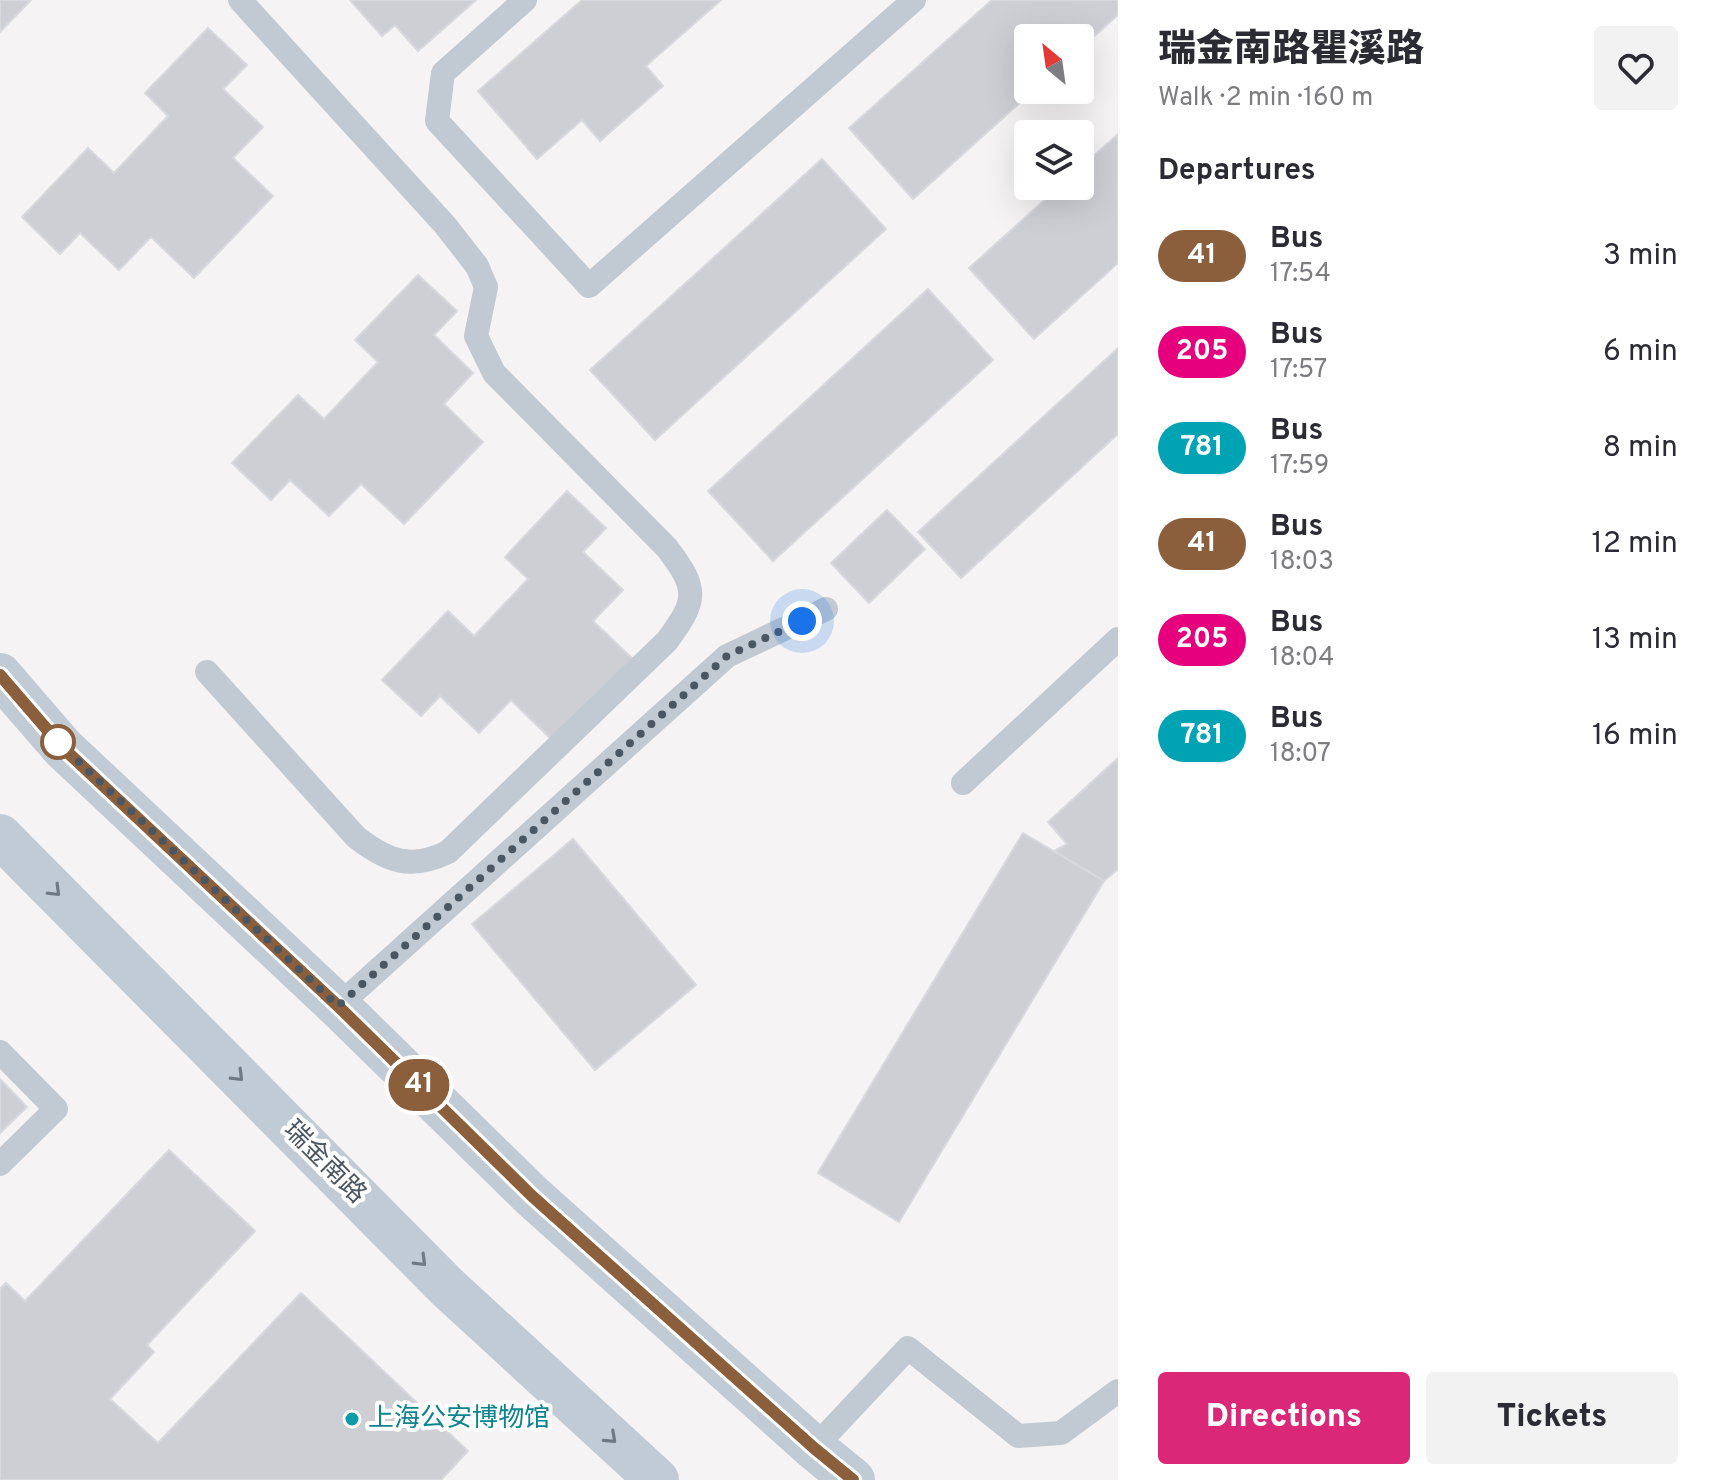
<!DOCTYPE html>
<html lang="en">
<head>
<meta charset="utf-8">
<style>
  body { margin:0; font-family:Overpass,"Noto Sans SC",sans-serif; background:#f2f2f3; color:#2b2b33; height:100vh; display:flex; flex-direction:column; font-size:30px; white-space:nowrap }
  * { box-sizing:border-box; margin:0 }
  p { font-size:26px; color:#7c7c81 }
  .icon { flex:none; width:44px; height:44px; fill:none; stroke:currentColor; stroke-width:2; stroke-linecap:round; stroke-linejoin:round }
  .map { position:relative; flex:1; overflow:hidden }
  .sheet { display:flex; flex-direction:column; background:#fff; width:600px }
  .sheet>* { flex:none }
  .badge { padding:0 16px; border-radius:26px; font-size:28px; line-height:52px }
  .needle { width:52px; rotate:331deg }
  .controls { position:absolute; left:1014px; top:24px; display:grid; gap:16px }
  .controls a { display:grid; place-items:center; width:80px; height:80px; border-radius:8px; background:#fff; box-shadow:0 8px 32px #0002; font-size:40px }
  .you { position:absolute; width:40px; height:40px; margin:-20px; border:6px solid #fff; border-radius:50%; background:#1a73e8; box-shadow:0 0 0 12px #1a73e833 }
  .map>.badge { position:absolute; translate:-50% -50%; box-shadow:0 0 0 4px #fff }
  h2 { padding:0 40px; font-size:30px; line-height:72px }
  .round { display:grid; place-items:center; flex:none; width:84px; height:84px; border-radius:8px; background:#f2f2f3 }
  .overview { display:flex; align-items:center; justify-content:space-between; height:136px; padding:0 40px }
  h1 { font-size:38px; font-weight:800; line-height:60px }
  .cta { display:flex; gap:16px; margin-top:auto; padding:16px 40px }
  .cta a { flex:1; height:92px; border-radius:8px; background:#db2777; color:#fff; font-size:32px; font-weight:800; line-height:92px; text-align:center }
  .cta a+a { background:#f2f2f3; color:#2b2b33 }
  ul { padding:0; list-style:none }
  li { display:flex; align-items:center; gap:24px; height:96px; padding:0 40px }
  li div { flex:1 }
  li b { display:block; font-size:30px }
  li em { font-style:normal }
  li .badge { min-width:88px; font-weight:700; text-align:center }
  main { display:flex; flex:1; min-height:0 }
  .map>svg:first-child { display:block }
</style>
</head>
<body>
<main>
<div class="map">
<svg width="1118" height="1480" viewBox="0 0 1118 1480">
  <rect width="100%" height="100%" fill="#f5f3f3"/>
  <g fill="#cdcfd5" stroke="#d7d9de" stroke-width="2">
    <polygon points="0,0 31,0 0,32"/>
    <polygon points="350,0 476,0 418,51 395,25 382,36"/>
    <polygon points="582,0 721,0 646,66 663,86 600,141 582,120 537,159 478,91"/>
    <polygon points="992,0 1118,0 1118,15 1080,49 1080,38 1028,38 1028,90 1034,90 913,199 849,128"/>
    <polygon points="208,28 247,65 223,89 263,127 233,158 273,196 194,278 151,237 119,270 80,233 60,254 22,217 88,148 114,173 168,116 145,93"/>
    <polygon points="1118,134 1118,263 1034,339 969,268 1060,186 1080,186 1080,168"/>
    <polygon points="822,159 886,229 655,440 590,370"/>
    <polygon points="418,275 457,311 434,335 473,373 444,404 483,442 404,524 361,484 329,516 290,480 271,500 232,463 298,395 324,419 378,362 355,340"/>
    <polygon points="928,289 993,360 773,561 708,491"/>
    <polygon points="1118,348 1118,434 961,578 918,532"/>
    <polygon points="567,491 606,528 583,552 623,590 593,621 633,659 554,742 511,700 479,733 440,696 421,716 382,680 448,611 474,636 528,579 505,557"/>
    <polygon points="887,510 925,549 869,603 831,563"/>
    <polygon points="1118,758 1118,869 1104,881 1054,851 1067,844 1048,822"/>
    <polygon points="1023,833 1104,881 899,1222 818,1173"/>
    <polygon points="573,839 696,985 595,1070 472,924"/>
    <polygon points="0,1079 27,1107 0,1133"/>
    <polygon points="169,1150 255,1231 147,1345 154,1352 110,1399 158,1443 301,1293 468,1451 441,1480 0,1480 0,1289 6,1283 25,1301"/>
  </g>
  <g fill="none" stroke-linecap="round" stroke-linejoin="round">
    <g stroke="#c1cad2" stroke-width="24">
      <polyline points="525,0 443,73 437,121 589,286 914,0"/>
      <path d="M207,672L356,837C388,862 411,870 448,852L667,641C697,600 699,590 667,548L494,373L476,336L486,287L477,266L445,225L240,0"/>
      <polyline points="963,783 1118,639"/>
      <polyline points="338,1006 727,656 826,609"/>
      <polyline points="0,1052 56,1109 0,1164"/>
      <polyline points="814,1448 908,1348 1018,1436 1061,1433 1118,1391"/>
    </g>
    <g stroke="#c1cbd6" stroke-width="44">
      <polyline points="0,675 63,748 338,1006 532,1196 814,1448 853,1480"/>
      <polyline points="0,836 446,1286 657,1480"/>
    </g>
  </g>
  <defs><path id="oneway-chevron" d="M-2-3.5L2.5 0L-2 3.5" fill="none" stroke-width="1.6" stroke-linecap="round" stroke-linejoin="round" transform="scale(2)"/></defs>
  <g stroke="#6e7984">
    <use href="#oneway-chevron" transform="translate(55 891) rotate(45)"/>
    <use href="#oneway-chevron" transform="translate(238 1076) rotate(45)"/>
    <use href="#oneway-chevron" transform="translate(421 1261) rotate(45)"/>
    <use href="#oneway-chevron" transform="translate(611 1438) rotate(43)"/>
  </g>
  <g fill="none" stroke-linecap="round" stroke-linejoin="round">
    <g stroke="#fff" stroke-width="18">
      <polyline id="line" points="0,675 63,748 338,1006 532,1196 814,1448 853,1480"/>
    </g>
    <use href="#line" stroke="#8b5e3c" stroke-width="12"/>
    <polyline stroke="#4a5661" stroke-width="8" stroke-dasharray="0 14.4" points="58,742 338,1006 727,656 802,621"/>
  </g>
  <circle fill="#fff" stroke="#8b5e3c" stroke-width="4" cx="58" cy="742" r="16"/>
  <circle fill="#0f9aa8" stroke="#fff" stroke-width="3" cx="352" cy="1419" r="8"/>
  <g text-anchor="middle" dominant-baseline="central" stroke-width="8" stroke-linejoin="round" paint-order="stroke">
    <g font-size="26" fill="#4a5661" stroke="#fff">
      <text transform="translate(324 1163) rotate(45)">瑞金南路</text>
    </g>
    <g font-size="26" fill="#0d838f" stroke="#fff" text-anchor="start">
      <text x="368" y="1419">上海公安博物馆</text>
    </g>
  </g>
</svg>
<div class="controls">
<a><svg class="needle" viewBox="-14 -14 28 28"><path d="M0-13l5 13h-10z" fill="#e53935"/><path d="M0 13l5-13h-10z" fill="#7c7c81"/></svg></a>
<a><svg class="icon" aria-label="layers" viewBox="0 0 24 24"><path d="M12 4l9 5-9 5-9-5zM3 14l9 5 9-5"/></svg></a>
</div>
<div class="you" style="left:802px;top:621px"></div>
<b class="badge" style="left:419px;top:1085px;background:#8b5e3c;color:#fff">41</b>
</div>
<section class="sheet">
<div class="overview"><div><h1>瑞金南路瞿溪路</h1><p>Walk · 2 min · 160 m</p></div><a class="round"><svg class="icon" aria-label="heart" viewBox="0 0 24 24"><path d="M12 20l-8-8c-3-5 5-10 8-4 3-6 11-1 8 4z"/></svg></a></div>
<h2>Departures</h2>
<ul>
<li><span class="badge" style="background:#8b5e3c;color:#fff">41</span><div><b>Bus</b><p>17:54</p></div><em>3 min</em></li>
<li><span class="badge" style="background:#e6007e;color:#fff">205</span><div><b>Bus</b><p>17:57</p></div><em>6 min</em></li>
<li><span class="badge" style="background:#00a3b4;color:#fff">781</span><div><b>Bus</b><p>17:59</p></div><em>8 min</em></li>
<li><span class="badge" style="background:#8b5e3c;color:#fff">41</span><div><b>Bus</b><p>18:03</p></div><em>12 min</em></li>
<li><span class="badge" style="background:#e6007e;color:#fff">205</span><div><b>Bus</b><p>18:04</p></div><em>13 min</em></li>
<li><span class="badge" style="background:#00a3b4;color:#fff">781</span><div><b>Bus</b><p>18:07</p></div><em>16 min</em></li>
</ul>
<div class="cta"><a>Directions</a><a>Tickets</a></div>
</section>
</main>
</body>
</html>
